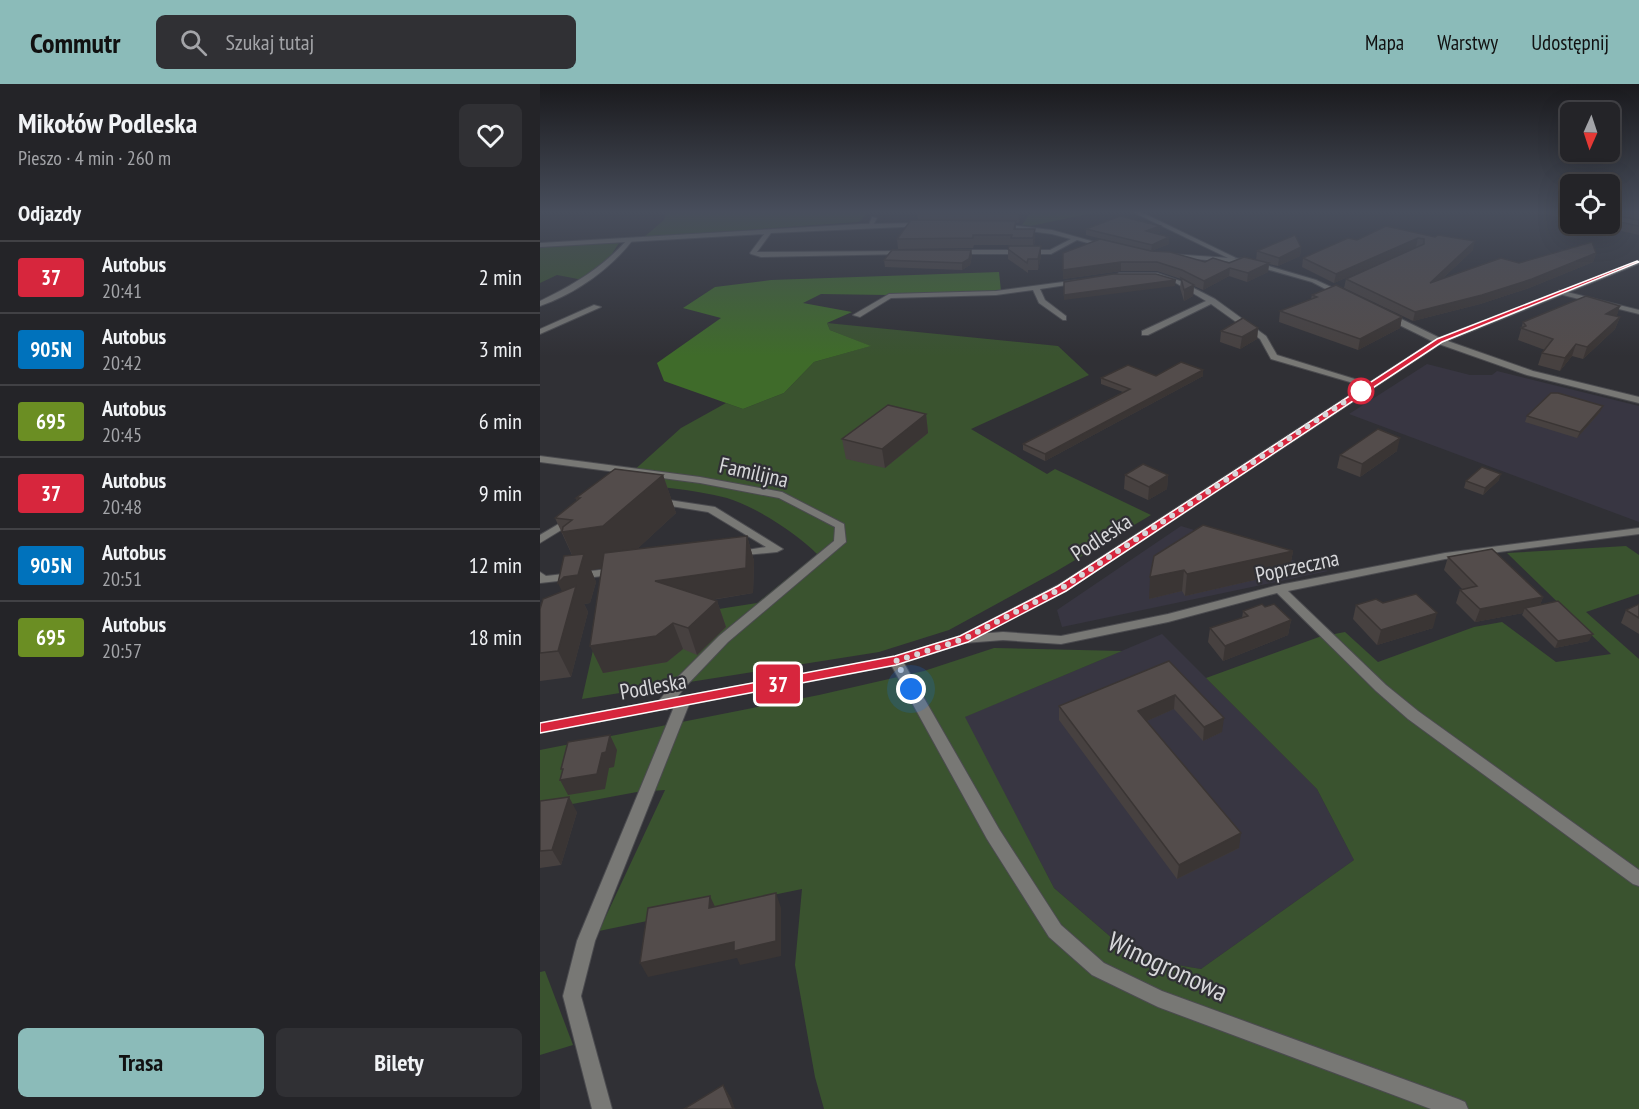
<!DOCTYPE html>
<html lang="pl">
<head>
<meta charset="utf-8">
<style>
  body { margin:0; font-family:"PT Sans Narrow",sans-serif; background:#303034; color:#f1f3f6; height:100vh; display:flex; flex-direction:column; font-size:22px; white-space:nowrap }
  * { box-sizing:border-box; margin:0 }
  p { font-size:20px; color:#a3a4a8 }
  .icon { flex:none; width:33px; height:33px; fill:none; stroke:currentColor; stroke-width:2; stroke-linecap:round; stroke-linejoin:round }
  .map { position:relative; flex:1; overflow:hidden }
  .sheet { display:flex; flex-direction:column; background:#242428; width:540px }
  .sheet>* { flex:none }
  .badge { padding:0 12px; border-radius:4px; font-size:21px; line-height:39px }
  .needle { width:39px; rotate:183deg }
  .controls { position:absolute; left:1020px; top:18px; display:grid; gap:12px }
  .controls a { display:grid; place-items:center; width:60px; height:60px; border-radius:9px; background:#242428; box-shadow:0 6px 24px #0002,0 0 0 2px #414145; font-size:30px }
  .you { position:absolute; width:30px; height:30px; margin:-15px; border:4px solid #fff; border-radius:50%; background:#1a73e8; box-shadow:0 0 0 9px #1a73e833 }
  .map>.badge { position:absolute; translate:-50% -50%; box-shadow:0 0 0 3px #fff }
  h2 { padding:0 18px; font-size:22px; line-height:54px }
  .round { display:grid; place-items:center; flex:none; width:63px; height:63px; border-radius:9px; background:#303034 }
  .summary { display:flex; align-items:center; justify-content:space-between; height:102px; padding:0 18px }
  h1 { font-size:28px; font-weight:600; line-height:45px }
  .action { display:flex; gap:12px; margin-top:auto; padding:12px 18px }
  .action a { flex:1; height:69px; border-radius:9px; background:#8bbbb9; color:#111; font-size:24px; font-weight:600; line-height:69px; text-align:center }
  .action a+a { background:#303034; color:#f1f3f6 }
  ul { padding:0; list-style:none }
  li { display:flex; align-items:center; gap:18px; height:72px; padding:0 18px; border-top:2px solid #414145 }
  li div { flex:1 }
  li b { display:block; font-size:22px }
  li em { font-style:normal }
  li .badge { min-width:66px; font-weight:700; text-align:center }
  header { display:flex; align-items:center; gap:36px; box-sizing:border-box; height:84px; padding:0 30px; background:#8bbbb9; color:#111 }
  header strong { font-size:28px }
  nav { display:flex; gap:33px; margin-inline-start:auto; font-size:21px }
  .search { width:420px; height:54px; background:#303034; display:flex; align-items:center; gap:15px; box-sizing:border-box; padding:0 21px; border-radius:9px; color:#a3a4a8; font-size:22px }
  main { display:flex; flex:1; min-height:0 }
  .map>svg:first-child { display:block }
</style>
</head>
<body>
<header>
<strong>Commutr</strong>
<div class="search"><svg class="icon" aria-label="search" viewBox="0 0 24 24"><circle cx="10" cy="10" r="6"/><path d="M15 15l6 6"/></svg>Szukaj tutaj</div>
<nav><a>Mapa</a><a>Warstwy</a><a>Udostępnij</a></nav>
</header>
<main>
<section class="sheet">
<div class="summary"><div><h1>Mikołów Podleska</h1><p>Pieszo · 4 min · 260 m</p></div><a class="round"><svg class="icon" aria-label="heart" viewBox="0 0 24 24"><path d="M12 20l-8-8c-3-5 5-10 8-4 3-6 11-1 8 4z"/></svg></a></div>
<h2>Odjazdy</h2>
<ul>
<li><span class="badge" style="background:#d7263d;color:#fff">37</span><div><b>Autobus</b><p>20:41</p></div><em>2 min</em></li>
<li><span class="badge" style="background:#0072bc;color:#fff">905N</span><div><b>Autobus</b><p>20:42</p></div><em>3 min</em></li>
<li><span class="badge" style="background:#6b8e23;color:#fff">695</span><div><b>Autobus</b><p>20:45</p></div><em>6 min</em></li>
<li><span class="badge" style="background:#d7263d;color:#fff">37</span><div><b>Autobus</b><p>20:48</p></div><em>9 min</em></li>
<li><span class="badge" style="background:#0072bc;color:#fff">905N</span><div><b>Autobus</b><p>20:51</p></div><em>12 min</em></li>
<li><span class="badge" style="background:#6b8e23;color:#fff">695</span><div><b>Autobus</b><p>20:57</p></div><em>18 min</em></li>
</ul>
<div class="action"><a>Trasa</a><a>Bilety</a></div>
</section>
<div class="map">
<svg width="1099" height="1025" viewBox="0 0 1099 1025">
  <rect width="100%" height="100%" fill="#303035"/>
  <g fill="#383642">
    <polygon points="887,280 930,291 952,291 957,287 1099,322 1099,438 809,330"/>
    <polygon points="641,442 788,487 522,543 517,526"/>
    <polygon points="622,550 777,705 814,776 661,885 595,874 514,804 424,633"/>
  </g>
  <g fill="#3a532f">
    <polygon points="126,128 328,128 319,138 104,153 124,136"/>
    <polygon points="491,128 557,128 491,142 482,141"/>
    <polygon points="79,159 66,179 43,196 17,191 0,199 0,163"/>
    <path d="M287,239L518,262L549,291L431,345L507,390L515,385L611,431L515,488L409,546L339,568L42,615L58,544L217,519L277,470C257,449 214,422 187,414C153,405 115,403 81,398L141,344L186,319L203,325L244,309L274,278L330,262L290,246Z"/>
    <polygon points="1086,462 1099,471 1099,510 1046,528 1099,575 1099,1025 284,1025 275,993 255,881 262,805 59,847 125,706 97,708 0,726 0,666 279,611 384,587 454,564 582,567 425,633 514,804 595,874 661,885 814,776 777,705 666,594 779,553 805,548 838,578 934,543 962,538 1016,578 1071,570 967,469"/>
    <polygon points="5,887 33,961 0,971 0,888"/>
  </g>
  <polygon fill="#3f6b2a" points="459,188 461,207 347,211 281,210 263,219 312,228 287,239 290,246 331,262 274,278 244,309 203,325 124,297 117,279 181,234 143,224 175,203 231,196"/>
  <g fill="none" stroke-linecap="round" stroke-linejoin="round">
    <g stroke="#4b4b4f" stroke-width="2">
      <g id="lane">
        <polygon points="593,128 601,128 696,174 689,176 688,174"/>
        <polygon points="332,133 337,134 332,143 328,143"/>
        <path d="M87,156L92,157C69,186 35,210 0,222V217C33,201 62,184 87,156Z"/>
        <polygon points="1019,206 1099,226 1099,230 1019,210"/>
        <polygon points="54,221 61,223 0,250 0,245"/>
        <polygon points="0,372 160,393 242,408 304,440 306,458 188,558 146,602 127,626 117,626 115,622 136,595 179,552 294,457 295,443 239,414 160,399 0,378"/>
        <polygon points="116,414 175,423 243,465 237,468 194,472 192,470 194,468 226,463 168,428 112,419 111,417"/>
        <polygon points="32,432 36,433 37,435 36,437 0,459 0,451"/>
        <polygon points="1099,444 1099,450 905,475 748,507 846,601 878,627 1099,786 1099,802 1093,800 868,635 836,607 737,509 628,538 521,560 463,556 424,559 418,555 424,551 463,548 521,552 628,530 739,501 905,469"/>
        <polygon points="77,484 81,486 83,488 81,490 0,499 0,488 6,492"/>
        <polygon points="356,573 361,574 459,745 521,841 564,879 622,907 918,1015 925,1018 928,1025 891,1025 618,923 552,891 509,853 447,755 349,577 351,574"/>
      </g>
    </g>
    <g stroke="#4b4b4f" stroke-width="2">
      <g id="street">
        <polygon points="382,139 384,142 231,149 217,168 367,167 367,169 365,170 221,173 211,170 210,169 224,150 0,163 0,159 321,140"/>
        <polygon points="460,140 512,146 569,162 566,164 537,156 511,170 416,170 413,168 416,166 510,166 531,155 512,150 458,143"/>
        <polygon points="630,170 705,175 776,196 806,210 799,212 772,198 705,179 628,173 628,171"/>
        <polygon points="617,189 640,197 675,215 726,252 737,271 834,301 827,303 731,275 720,255 671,220 608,251 602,251 602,247 666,217 636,199 616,193 579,193 576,191 579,189"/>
        <polygon points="538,196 541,198 540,199 500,205 505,216 526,232 526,236 523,236 499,219 493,206 456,211 351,214 320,233 313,231 349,210 456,207"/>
        <polygon points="845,230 851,230 902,255 993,287 1099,313 1099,319 987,291 896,259 845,234"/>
        <polygon points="143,613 148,615 150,618 55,857 41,912 72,1025 52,1025 23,912 37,857 136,618 138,615"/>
      </g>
    </g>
    <g stroke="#4b4b4f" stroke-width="2">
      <polygon id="secondary" points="1099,176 1099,180 902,259 526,507 428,558 356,581 0,649 0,639 355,573 420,552 518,501 896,255"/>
    </g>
    <use href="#lane" fill="#787875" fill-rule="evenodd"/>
    <use href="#street" fill="#787875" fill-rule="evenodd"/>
    <use href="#secondary" fill="#a0a09b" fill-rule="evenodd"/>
  </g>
  <g fill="#474140">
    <polygon points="377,128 482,128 479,139 476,139 476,145 495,155 494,162 501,172 498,186 488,186 488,189 468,175 468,165 471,161 434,161 433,164 358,165 357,155 378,136"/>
    <polygon points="989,128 1030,128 1030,135 1024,133"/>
    <polygon points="1070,128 1099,128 1099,136 1072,130 1099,136 1099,151 1051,140 1070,140"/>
    <polygon points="846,142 933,166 902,195 979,179 1056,169 1053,178 989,204 940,220 873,237 804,204 806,195 878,163 876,163 794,199 762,183 763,174 817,156"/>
    <polygon points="546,145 620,148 616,150 629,153 629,160 611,167 665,178 689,179 716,176 717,167 761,163 760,172 738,182 729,180 728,188 707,198 689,192 663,206 654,202 653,212 644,217 640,204 641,195 617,187 581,187 523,195 523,169 611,167 546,151"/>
    <polygon points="431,166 432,172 430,181 422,186 345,183 344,176"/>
    <polygon points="772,211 862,233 860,244 818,266 739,238 740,227 771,215"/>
    <polygon points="1080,222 1076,233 1080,233 1075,245 1043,275 1032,272 1020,287 998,281 1002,269 1005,266 978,256 983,238"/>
    <polygon points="718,244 717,255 700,265 680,258 681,247"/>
    <polygon points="616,292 663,292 505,377 483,366 483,360 583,308 561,300 561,294"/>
    <polygon points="1060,328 1037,354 985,338 987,332"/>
    <polygon points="386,330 388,349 345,384 306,375 302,355"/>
    <polygon points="857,367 820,393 797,384 800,371"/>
    <polygon points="123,391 136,429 97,465 207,452 214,477 213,509 172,516 177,517 186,543 157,571 143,565 127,578 63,589 62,484 51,486 56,498 50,519 44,520 48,528 31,593 0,597 0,525 22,508 32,471 15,434 37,417 36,414"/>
    <polygon points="585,391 628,391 627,405 608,416 584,405"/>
    <polygon points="959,396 943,411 924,404 926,397"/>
    <polygon points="753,467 749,488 645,512 642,507 609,515 614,472"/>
    <polygon points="908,473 1003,513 1000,521 1049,557 1015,564 982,531 983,529 935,538 916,519 920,506 923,506 904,486"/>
    <polygon points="1099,520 1099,550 1081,539 1086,526"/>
    <polygon points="816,521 893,544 837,561 813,535"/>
    <polygon points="725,523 751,536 748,551 683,577 668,558 670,544 702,534 703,527"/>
    <polygon points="629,577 682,648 663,657 634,625 607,637 699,764 637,795 519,636 519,622"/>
    <polygon points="0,717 37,728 21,781 0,784"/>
  </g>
  <g fill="#3a3534">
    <polygon points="479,128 482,128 479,139 478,129"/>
    <polygon points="620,142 620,148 606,153 606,147"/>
    <polygon points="495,145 495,155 493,164 493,154"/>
    <polygon points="629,153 629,160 611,167 612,161"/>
    <polygon points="878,154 876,163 794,199 796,190"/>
    <polygon points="935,157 933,166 888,208 890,199"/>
    <polygon points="501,162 501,172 498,186 498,175"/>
    <polygon points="761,163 760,172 738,182 739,174"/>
    <polygon points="431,166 432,172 430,181 422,186 422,179"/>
    <polygon points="1056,169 1053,178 989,204 940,220 873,237 875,228"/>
    <polygon points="581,178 581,187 523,195 523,186"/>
    <polygon points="729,179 728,188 707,198 708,189"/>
    <polygon points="690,184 689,192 663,206 664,197"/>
    <polygon points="636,196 635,202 524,216 524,211"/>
    <polygon points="654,201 653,212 644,217 644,206"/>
    <polygon points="1080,222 1076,234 1066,230"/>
    <polygon points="862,233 860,244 818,266 820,255"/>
    <polygon points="1080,233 1075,245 1043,275 1047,263"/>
    <polygon points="718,244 717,255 700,265 702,253"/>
    <polygon points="1036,260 1032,272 1020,287 1025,274"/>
    <polygon points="663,286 663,292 505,377 505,370"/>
    <polygon points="1063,322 1060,328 1037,354 1040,348"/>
    <polygon points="386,330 388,349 345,384 342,365"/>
    <polygon points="860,354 857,367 820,393 822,380"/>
    <polygon points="961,390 959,396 943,411 945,404"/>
    <polygon points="123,391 136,429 79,482 51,486 56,498 50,519 44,520 48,528 31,593 18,567 30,525 18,499 24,493 39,486 22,448"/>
    <polygon points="628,391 627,405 608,416 609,403"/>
    <polygon points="207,452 214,477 213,509 125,523 115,497"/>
    <polygon points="753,467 749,488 645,512 647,490"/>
    <polygon points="644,486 642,507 609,515 610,493"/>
    <polygon points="1003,513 998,526 985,524 983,529 935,538 940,525"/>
    <polygon points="177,517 186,543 157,571 148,544"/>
    <polygon points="897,529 893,544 837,561 841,546"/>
    <polygon points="751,536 748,551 683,577 685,562"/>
    <polygon points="133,539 143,565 127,578 63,589 50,562"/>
    <polygon points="1053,550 1049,557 1015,564 1018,557"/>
    <polygon points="635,611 634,625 598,641 598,627"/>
    <polygon points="684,634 682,648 663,657 664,643"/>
    <polygon points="70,651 77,666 74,683 69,684 65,705 28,711 20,696 62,669"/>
    <polygon points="29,713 37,728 21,781 12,766"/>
    <polygon points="701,749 699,764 637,795 639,781"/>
    <polygon points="236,809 241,824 241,872 200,881 197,874 108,893 100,879"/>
    <polygon points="170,812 177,827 169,824"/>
    <polygon points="183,1001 191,1014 195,1025 193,1025"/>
  </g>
  <g fill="#534c4b" stroke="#3a3534" stroke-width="1.5">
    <polygon points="431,128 479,128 478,129"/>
    <polygon points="1070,128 1071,128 1072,131 1099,136 1099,142 1070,136"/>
    <polygon points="580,132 620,142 606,147 629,153 612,161 546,145"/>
    <polygon points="371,136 476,137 474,145 495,145 493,154 471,154 472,151 433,151 433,154 357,155"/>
    <polygon points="846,142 895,153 898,151 935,157 890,199 961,174 979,179 1052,158 1056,169 992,195 942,211 875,228 806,195 884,160 884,155 878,154 796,190 763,174 808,154 817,156"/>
    <polygon points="755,151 761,163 739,174 717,167"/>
    <polygon points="560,155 611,167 630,168 665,178 673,174 689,179 704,173 729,179 708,189 690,184 664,197 642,186 617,178 581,178 523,186 523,169"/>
    <polygon points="469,162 501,162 498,175 488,175 487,179 468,165"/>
    <polygon points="352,166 431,166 429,175 422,179 344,176"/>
    <polygon points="573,190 616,190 636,196 524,211 524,198"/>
    <polygon points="641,194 654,201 644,206"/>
    <polygon points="796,201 862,233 820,255 740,227 777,213 772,211"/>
    <polygon points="1046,212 1080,222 1066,230 1080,233 1047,263 1036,260 1025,274 1002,269 1013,255 981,244 986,242 983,238"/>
    <polygon points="703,234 718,244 702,253 681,247"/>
    <polygon points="641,278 663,286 505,370 483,360 590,305 561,294 588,281 616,292"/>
    <polygon points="1011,309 1018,309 1063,322 1040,348 987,332"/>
    <polygon points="348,321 386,330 342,365 302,355"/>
    <polygon points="838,345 860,354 822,380 800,371"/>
    <polygon points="603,380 628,391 609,403 585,391"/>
    <polygon points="942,383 961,390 945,404 926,397"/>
    <polygon points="75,385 123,391 63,442 22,448 23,443 32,436 15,434 40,414 36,414"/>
    <polygon points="663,441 753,467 647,490 644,486 610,493 614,472"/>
    <polygon points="207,452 206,484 115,497 177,517 148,544 133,539 116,552 50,562 64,469"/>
    <polygon points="952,465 1003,513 940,525 920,506 937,502 908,473"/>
    <polygon points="44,470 38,491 24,493 18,499 24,472"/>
    <polygon points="36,502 18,567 0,569 0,525 3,515"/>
    <polygon points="876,510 897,529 841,546 816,521 836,515 843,519"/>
    <polygon points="1018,517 1053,550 1018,557 985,524"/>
    <polygon points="722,520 725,523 734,520 751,536 685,562 670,544 708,532 703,527"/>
    <polygon points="1099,520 1099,534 1086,526"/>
    <polygon points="629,577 684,634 664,643 635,611 598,627 701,749 639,781 519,622"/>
    <polygon points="70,651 66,668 62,669 57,690 20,696 23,685 21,685 28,658"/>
    <polygon points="29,713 12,766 0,767 0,717"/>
    <polygon points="236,809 236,857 194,867 194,858 100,879 108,824 170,812 169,824"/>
    <polygon points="183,1001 193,1025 144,1025"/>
  </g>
  <linearGradient id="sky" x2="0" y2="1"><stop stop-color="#1a1a1d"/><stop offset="0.47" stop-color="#484e5c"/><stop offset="1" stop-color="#484e5c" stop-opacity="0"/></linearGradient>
  <rect width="1099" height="272" fill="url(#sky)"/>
  <polygon fill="#d7263d" stroke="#fff" stroke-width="1.5" points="1097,177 1099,178 902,258 526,507 428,558 356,581 0,649 0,639 355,572 420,552 518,502 897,255"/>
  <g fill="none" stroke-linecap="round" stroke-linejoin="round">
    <polyline stroke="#d7d7da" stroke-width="6" stroke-dasharray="0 10.8" points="371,605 356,577 424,555 522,504 821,307"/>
  </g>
  <circle fill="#fff" stroke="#d7263d" stroke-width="3" cx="821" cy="307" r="12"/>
  <g text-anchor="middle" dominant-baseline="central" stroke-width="4.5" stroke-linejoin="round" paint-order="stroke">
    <g font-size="22" fill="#d7d7da" stroke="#303035">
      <text transform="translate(214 388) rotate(13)">Familijna</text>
      <text transform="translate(561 453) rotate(-33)">Podleska</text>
      <text transform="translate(757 482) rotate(-12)">Poprzeczna</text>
      <text transform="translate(113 602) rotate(-10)">Podleska</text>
    </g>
    <g font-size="27" fill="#d7d7da" stroke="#303035">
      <text transform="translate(628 882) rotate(25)">Winogronowa</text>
    </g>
  </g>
</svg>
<div class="controls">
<a><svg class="needle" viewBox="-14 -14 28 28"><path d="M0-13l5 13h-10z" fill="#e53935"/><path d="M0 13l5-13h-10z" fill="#a3a4a8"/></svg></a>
<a><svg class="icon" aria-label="locate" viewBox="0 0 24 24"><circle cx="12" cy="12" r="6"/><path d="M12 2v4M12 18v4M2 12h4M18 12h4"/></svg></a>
</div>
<div class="you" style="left:371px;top:605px"></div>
<b class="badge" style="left:238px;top:600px;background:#d7263d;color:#fff">37</b>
</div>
</main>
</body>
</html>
